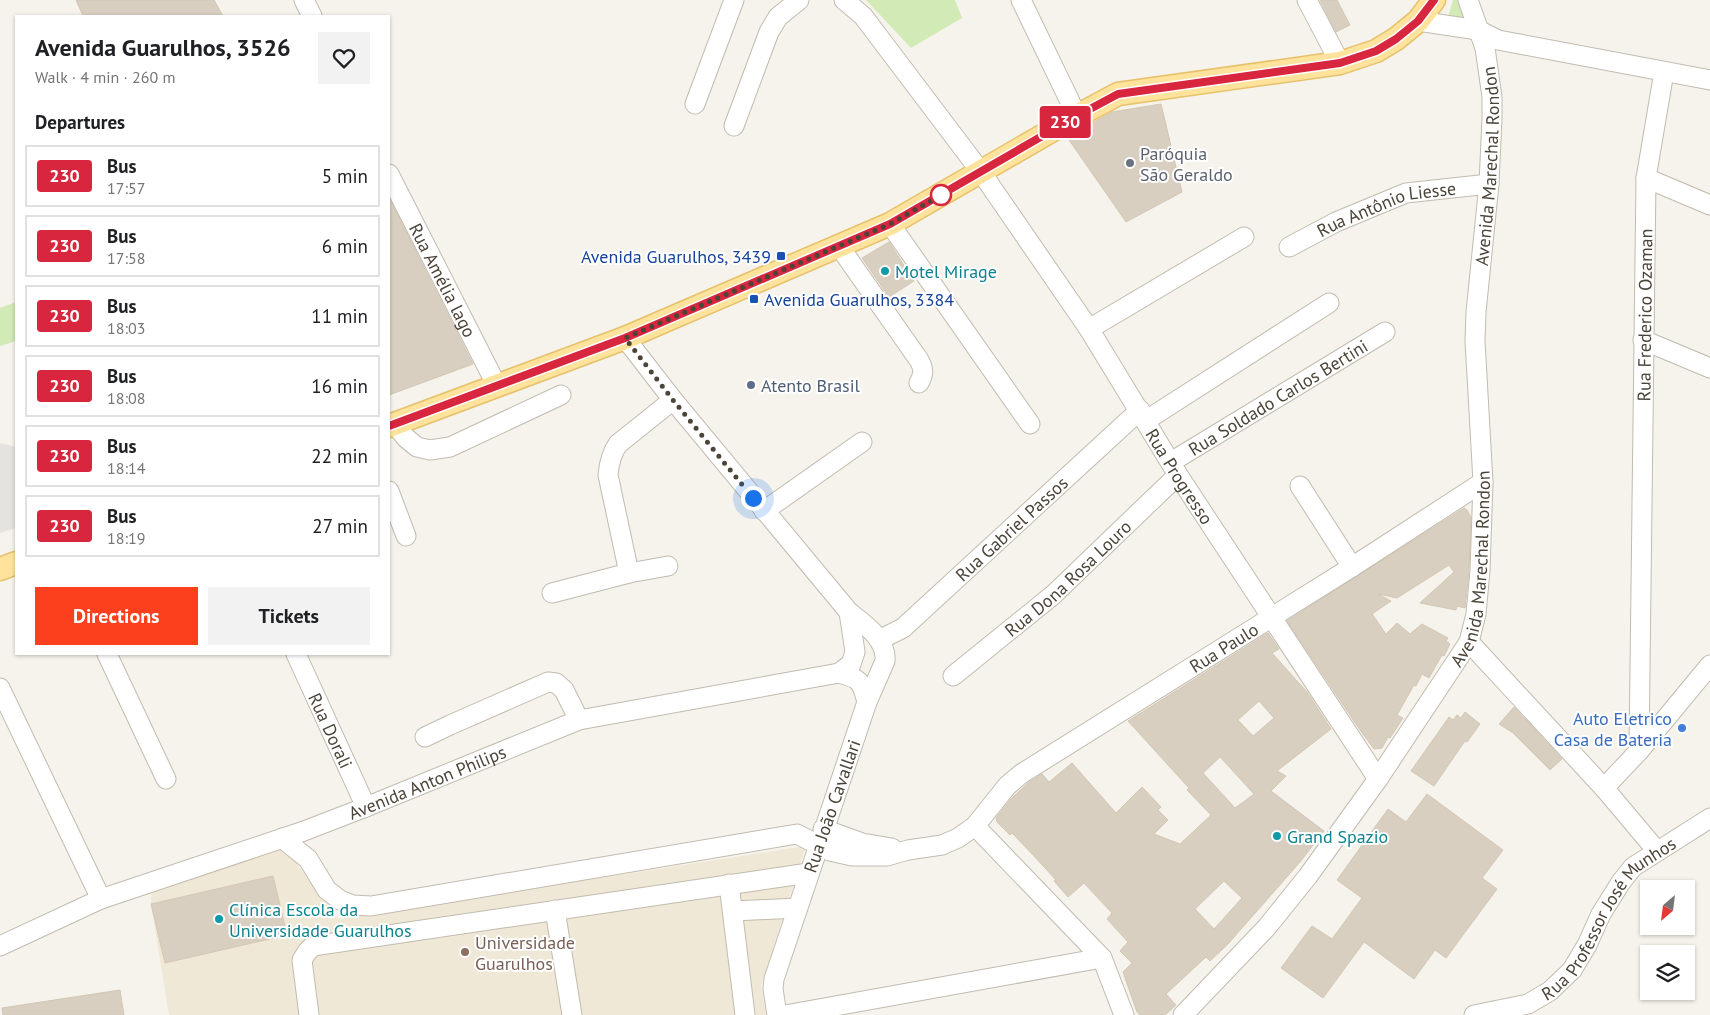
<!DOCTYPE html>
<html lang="en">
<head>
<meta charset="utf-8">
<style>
  body { margin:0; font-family:"PT Sans",sans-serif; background:#f2f2f2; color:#202124; height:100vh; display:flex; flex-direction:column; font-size:19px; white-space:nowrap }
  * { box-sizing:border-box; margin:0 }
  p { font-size:16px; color:#757577 }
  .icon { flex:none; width:28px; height:28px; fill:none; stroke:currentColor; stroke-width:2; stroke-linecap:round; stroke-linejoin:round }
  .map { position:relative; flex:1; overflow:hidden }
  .panel { position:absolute; left:15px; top:15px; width:375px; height:640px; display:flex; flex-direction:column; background:#fff; border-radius:0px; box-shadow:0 1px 4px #0004 }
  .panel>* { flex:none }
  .badge { padding:0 10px; border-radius:4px; font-size:18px; line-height:32px }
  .needle { width:32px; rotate:208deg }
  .buttons { position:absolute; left:1640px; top:880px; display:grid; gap:10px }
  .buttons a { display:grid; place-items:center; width:55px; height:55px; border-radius:0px; background:#fff; box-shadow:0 1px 4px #0004; font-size:25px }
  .you { position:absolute; width:25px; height:25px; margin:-12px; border:4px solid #fff; border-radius:50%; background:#1a73e8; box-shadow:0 0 0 8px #1a73e833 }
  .map>.badge { position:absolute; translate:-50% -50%; box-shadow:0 0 0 2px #fff }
  h2 { padding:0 20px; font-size:19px; line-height:45px }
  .round { display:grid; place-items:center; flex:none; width:52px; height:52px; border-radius:0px; background:#f2f2f2 }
  .headline { display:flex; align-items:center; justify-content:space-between; height:85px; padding:0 20px }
  h1 { font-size:24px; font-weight:600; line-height:38px }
  .button { display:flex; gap:10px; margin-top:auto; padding:10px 20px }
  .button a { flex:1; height:58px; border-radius:0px; background:#fc3f1d; color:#fff; font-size:20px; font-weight:600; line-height:58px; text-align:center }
  .button a+a { background:#f2f2f2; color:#202124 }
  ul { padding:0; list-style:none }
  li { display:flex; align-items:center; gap:15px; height:62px; margin:0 10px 8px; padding:0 10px; border:2px solid #e0e0e0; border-radius:0px }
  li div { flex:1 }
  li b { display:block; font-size:19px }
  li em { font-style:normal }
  li .badge { min-width:55px; font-weight:700; text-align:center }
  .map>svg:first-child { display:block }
</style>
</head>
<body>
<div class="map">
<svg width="1710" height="1015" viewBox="0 0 1710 1015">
  <rect width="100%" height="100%" fill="#f6f3ec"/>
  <polygon fill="#efe8d6" points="806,846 761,985 766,1015 169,1015 151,904 151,894 284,847 338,919"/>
  <g fill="#d2eab5">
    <polygon points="866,0 955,0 962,18 911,48"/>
    <polygon points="1453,0 1459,0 1467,23 1447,20"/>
    <polygon points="16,302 16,341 0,346 0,308"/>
  </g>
  <polygon fill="#e5e3e0" points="0,443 16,447 16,528 0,533"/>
  <g fill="#d8cfc1" stroke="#d3c7b4" fill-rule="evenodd">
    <polygon points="76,0 214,0 223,16 83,16"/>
    <polygon points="1320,0 1337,0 1350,25 1336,32"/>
    <polygon points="1161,104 1182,192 1126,222 1067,137 1112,112"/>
    <polygon points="389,198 473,364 389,395"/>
    <polygon points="889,242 914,281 889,297 862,258"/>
    <polygon points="1464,508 1467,510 1471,517 1469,570 1465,608 1457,606 1456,610 1420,603 1454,572 1449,565 1397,598 1378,594 1391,601 1372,614 1386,634 1397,623 1410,634 1422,624 1448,638 1446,641 1450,644 1444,656 1442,655 1429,678 1422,674 1416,686 1414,685 1397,715 1403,718 1390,738 1388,737 1382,748 1374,749 1360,730 1287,621"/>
    <path d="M1268,633L1279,649L1272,653L1307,692L1331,729L1277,771L1286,776L1271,791L1324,831L1300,862L1228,944L1210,961L1206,957L1166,994L1176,1005L1165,1015H1140L1137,1012L1123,972L1132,963L1120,951L1128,942L1107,919L1112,913L1084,883L1068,897L1054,881L1056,880L1033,855L1012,833L1010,835L997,822L996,818L1011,799L1028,783L1042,774L1049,782L1072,763L1116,813L1142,787L1161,807L1158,810L1168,820L1154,834L1180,844L1211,815L1187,790L1189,788L1128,721ZM1259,701L1274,718L1253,736L1238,720ZM1220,757L1254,794L1235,808L1203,773ZM1224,881L1242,898L1214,929L1195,909Z"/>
    <polygon points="1514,707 1562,759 1550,770 1513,733 1499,724"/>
    <polygon points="1465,712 1480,724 1467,742 1465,741 1434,786 1411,771 1449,717 1453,720 1457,715 1461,718"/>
    <polygon points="1427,794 1503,850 1482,878 1497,889 1446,958 1435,950 1414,979 1364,942 1323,998 1281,968 1312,926 1332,939 1362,898 1337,880 1388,809 1406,822"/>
    <polygon points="273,876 287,935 165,963 151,904"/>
    <polygon points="120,990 124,1015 3,1015 2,1008"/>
  </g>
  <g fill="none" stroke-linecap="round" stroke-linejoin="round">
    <g stroke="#c2bbae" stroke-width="21">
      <g id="minor">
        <polyline points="304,0 312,16"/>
        <path id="s1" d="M844,0L863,16L981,172L1089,329L1178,475L1378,779"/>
        <polyline points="1021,0 1077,116"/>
        <polyline points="1307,0 1340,63"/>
        <polyline points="1418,21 1478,30 1498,40 1710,80"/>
        <polyline points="695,104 734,0"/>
        <polyline points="734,126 769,32 778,17 799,0"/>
        <path id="s2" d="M389,174L497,386"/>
        <polyline points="1646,178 1710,205"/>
        <polyline points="890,224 1030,424"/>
        <path d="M839,246L919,360C924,369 924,374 919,383"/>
        <path id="s3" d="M1289,247L1336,222L1406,193L1489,184"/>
        <polyline points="1089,329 1244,237"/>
        <path d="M625,338L673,400L849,612C864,624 887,639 885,661L867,702L774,979L773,989L777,1015"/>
        <polyline points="1643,340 1710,368"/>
        <polyline points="1145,421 1329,303"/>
        <polyline points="395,424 406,438 417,447 430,450 450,447 561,395"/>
        <path id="s4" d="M1171,462L1385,332"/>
        <polyline points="1300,486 1352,567"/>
        <polyline points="389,491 406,536"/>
        <polyline points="764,511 862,442"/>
        <polyline points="629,573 668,566"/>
        <path d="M552,593L629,573L608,475C609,463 611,454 618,444L673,400"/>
        <path id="s5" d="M879,640L903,628L1140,410"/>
        <polyline points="1469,642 1604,788 1657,851"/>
        <polyline points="107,654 166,779"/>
        <path id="s6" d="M296,654L366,807"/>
        <path d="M839,673C860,679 861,680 867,702"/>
        <path id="s7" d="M953,676L1053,595L1178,475"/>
        <polyline points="0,688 101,899"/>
        <polyline points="425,737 450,725 548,682 556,683 564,690 579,720"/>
        <path id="s8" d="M1639,751L1646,178L1664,72"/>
        <polyline points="1604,788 1639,751 1710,665"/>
        <polyline points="975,826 1102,958 1124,1015"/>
        <polyline points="823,829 862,843 892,848"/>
        <path id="s9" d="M282,838L308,859L327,890L340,900L353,905L371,906L797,834L830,851L852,856H887L908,850L942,845L958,838L975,826L1007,786L1021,774L1352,567L1483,482"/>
        <polyline points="729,884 745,1015"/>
        <polyline points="555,910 572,1015"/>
        <polyline points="733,911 797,908"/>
        <path id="s10" d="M0,946L101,899L304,831L366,807L579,720L839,673L851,664L855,652L849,612"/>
        <polyline points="309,1015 302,960 307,952 313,946 809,873"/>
        <polyline points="785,1015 1102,958"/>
        <path id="s11" d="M1183,1015L1267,927L1308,876L1378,779L1469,642L1476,614L1480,571L1483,482L1475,341L1476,312L1489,184L1492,118V97L1485,48L1468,0"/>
        <path id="s12" d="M1474,1015L1528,1004L1550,991L1572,970L1587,945L1601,914L1621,882L1633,867L1710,818"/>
      </g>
    </g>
    <g stroke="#e6c16a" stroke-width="25">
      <g id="major">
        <polyline points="389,426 625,338 890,224 1077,116 1118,94 1340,63 1376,51 1396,39 1418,21 1434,0"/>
        <polyline points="0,569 16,563"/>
      </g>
    </g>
    <use href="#minor" stroke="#fff" stroke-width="19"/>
    <use href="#major" stroke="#ffe39c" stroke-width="22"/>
  </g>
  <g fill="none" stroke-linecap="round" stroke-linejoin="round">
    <g stroke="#fff" stroke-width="11">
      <polyline id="line" points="389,426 625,338 890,224 1077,116 1118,94 1340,63 1376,51 1396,39 1418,21 1434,0"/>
    </g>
    <use href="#line" stroke="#d7263d" stroke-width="8"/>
    <polyline stroke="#4b4439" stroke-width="5" stroke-dasharray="0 9" points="753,498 673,400 625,338 890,224 941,195"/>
  </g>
  <circle fill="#6b7280" stroke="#fff" stroke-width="2" cx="1130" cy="163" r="5"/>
  <circle fill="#fff" stroke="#d7263d" stroke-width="2.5" cx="941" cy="195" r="10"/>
  <g fill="#1a4fb4" stroke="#fff" stroke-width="2">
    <rect x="776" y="251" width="10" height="10" rx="2.5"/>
    <rect x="749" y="294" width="10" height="10" rx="2.5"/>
  </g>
  <g fill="#0f9aa8" stroke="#fff" stroke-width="2">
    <circle cx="885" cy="271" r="5"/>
    <circle cx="1277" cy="836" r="5"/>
    <circle cx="219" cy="919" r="5"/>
  </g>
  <circle fill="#5c6f8a" stroke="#fff" stroke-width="2" cx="751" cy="385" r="5"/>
  <circle fill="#3f7fe0" stroke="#fff" stroke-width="2" cx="1682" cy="728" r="5"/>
  <circle fill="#8d6e63" stroke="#fff" stroke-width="2" cx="465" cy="952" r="5"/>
  <g text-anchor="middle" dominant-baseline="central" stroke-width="4" stroke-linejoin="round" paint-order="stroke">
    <g font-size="18" fill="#5b616d" stroke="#fff" text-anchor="start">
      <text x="1140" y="153">Paróquia<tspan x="1140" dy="21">São Geraldo</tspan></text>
    </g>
    <g font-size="18" fill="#4b4439" stroke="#fff">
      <text stroke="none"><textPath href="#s11" startOffset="949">Avenida Marechal Rondon</textPath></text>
      <text stroke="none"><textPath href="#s3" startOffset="106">Rua Antônio Liesse</textPath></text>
      <text stroke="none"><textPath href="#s2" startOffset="119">Rua Amélia lago</textPath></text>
      <text stroke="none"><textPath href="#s8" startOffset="436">Rua Frederico Ozaman</textPath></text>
      <text stroke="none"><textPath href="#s4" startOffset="125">Rua Soldado Carlos Bertini</textPath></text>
      <text stroke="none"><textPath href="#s1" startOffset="584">Rua Progresso</textPath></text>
      <text stroke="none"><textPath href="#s5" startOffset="174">Rua Gabriel Passos</textPath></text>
      <text stroke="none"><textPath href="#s11" startOffset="544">Avenida Marechal Rondon</textPath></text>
      <text stroke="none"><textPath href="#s7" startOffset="151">Rua Dona Rosa Louro</textPath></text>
      <text stroke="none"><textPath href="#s9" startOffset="1048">Rua Paulo</textPath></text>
      <text stroke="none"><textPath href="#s6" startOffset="84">Rua Dorali</textPath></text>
      <text stroke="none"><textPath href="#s10" startOffset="458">Avenida Anton Philips</textPath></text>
      <text transform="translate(832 806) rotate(-71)">Rua João Cavallari</text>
      <text stroke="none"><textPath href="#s12" startOffset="176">Rua Professor José Munhos</textPath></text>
    </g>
    <g font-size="18" fill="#164399" stroke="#fff" text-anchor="end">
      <text x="771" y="256">Avenida Guarulhos, 3439</text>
      <text x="764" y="299" text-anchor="start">Avenida Guarulhos, 3384</text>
    </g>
    <g font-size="18" fill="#0d838f" stroke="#fff" text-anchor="start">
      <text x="895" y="271">Motel Mirage</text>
      <text x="1287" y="836">Grand Spazio</text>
      <text x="229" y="909">Clínica Escola da<tspan x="229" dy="21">Universidade Guarulhos</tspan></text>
    </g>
    <g font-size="18" fill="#4e5e75" stroke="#fff" text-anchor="start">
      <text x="761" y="385">Atento Brasil</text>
    </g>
    <g font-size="18" fill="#366cbe" stroke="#fff" text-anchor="end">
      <text x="1672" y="718">Auto Eletrico<tspan x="1672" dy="21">Casa de Bateria</tspan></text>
    </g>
    <g font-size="18" fill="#785e54" stroke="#fff" text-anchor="start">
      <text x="475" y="942">Universidade<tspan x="475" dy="21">Guarulhos</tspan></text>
    </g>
  </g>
</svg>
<div class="buttons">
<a><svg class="needle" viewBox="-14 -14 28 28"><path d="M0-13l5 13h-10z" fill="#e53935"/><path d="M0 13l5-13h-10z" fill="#757577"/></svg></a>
<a><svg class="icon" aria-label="layers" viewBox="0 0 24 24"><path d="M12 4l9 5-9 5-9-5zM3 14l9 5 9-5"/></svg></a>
</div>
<div class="you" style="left:753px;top:498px"></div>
<b class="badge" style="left:1065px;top:122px;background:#d7263d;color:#fff">230</b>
<section class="panel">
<div class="headline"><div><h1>Avenida Guarulhos, 3526</h1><p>Walk · 4 min · 260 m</p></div><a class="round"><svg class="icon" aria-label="heart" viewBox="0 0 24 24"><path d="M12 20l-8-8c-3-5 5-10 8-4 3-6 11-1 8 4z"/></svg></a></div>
<h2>Departures</h2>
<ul>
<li><span class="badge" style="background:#d7263d;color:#fff">230</span><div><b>Bus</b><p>17:57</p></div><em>5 min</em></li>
<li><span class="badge" style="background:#d7263d;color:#fff">230</span><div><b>Bus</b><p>17:58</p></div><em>6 min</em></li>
<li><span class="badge" style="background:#d7263d;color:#fff">230</span><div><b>Bus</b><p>18:03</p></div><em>11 min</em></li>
<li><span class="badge" style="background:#d7263d;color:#fff">230</span><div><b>Bus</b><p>18:08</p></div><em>16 min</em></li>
<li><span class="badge" style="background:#d7263d;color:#fff">230</span><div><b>Bus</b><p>18:14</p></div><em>22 min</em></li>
<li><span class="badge" style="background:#d7263d;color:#fff">230</span><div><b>Bus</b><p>18:19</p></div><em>27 min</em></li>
</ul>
<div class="button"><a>Directions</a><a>Tickets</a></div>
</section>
</div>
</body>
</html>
